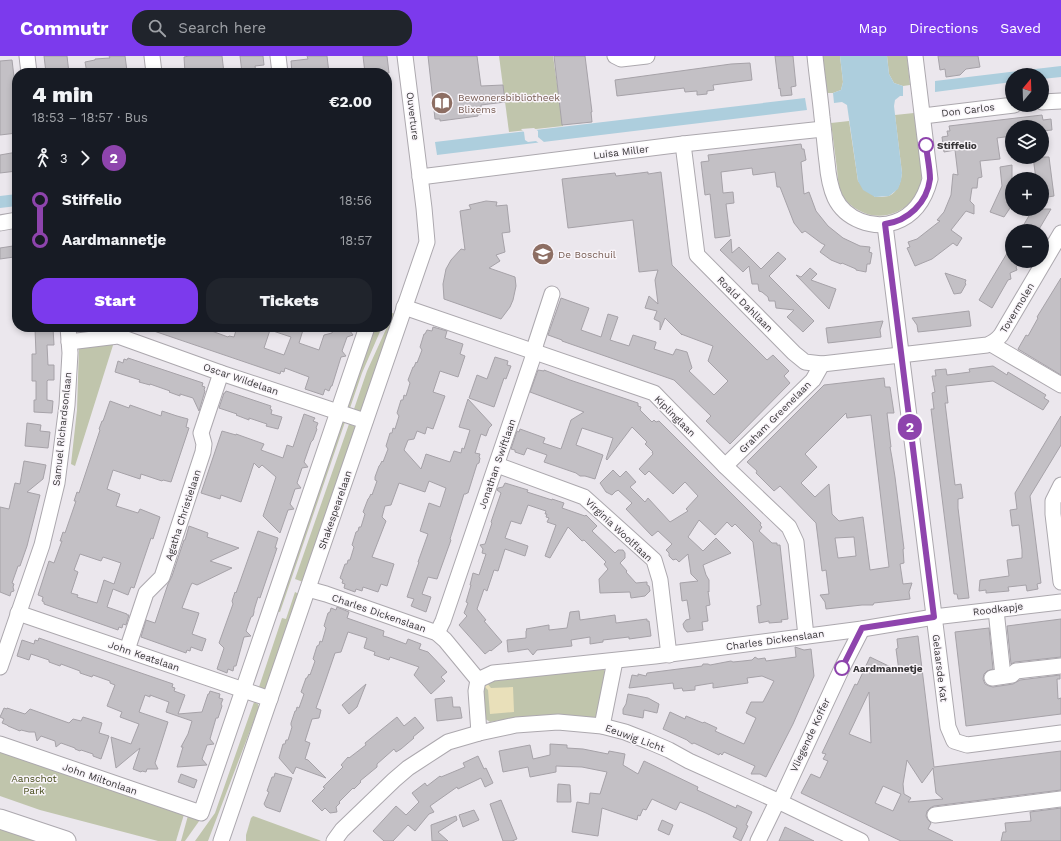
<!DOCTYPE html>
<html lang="en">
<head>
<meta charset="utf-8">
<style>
  body { margin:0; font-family:"Work Sans",sans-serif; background:#20242c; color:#f1f3f6; height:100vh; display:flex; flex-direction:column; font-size:15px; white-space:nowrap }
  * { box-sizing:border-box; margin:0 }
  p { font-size:13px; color:#9ea1a6 }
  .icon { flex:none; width:22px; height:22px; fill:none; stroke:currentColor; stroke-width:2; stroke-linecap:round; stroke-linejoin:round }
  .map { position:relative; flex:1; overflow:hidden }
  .drawer { position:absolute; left:12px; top:12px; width:380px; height:264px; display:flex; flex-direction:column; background:#171b24; border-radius:16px; box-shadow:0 2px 6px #0003 }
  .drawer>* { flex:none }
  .badge { padding:0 8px; border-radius:13px; font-size:14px; line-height:26px }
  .needle { width:26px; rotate:19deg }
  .buttons { position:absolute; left:1005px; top:12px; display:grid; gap:8px }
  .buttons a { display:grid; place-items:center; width:44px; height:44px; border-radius:50%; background:#171b24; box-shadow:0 2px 6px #0003; font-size:20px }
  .map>.badge { position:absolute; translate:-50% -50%; box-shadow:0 0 0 2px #fff }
  .legs { display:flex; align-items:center; gap:6px; height:44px; padding:0 20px; font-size:13px }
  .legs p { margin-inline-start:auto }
  .head { display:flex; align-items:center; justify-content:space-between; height:68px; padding:0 20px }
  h1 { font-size:22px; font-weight:800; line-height:30px }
  .primary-button { display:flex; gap:8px; margin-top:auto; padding:8px 20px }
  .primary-button a { flex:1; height:46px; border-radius:16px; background:#7c3aed; color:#fff; font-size:16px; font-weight:800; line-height:46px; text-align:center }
  .primary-button a+a { background:#20242c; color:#f1f3f6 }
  ul { padding:0 20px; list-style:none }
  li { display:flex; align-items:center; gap:14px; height:40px; font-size:15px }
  li i { display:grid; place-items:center; width:6px; height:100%; margin:0 5px; background:currentColor }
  li i::after { content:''; width:10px; height:10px; margin:-5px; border:3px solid; border-radius:50%; background:#171b24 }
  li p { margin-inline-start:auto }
  li:first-child i { background:linear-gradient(#0000 50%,currentColor 0) }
  li:last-child i { background:linear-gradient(currentColor 50%,#0000 0) }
  header { display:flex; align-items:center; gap:24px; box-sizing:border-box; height:56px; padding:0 20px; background:#7c3aed; color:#fff }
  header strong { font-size:19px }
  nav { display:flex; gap:22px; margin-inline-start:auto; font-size:14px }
  .search { width:280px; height:36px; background:#20242c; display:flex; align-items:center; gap:10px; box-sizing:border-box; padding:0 14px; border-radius:16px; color:#9ea1a6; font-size:15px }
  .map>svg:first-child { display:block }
</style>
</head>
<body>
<header>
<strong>Commutr</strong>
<div class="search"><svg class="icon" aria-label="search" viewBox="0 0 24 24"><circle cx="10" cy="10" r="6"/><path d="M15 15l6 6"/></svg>Search here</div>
<nav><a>Map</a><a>Directions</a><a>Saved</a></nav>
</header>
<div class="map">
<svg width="1061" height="785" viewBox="0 0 1061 785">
  <rect width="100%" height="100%" fill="#ebe7ed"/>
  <g fill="#c0c5ac">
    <polygon points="499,0 553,0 563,70 509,76"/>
    <polygon points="823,0 840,0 843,26 841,34 833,37 827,37"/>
    <polygon points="887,0 907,0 910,29 903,30 894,27 889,18"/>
    <path d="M914,57L922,120C919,151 886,170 858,154C853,151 846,146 843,140C838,132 838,122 837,113C835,98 833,82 831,67L849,65L858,125L875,141C879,141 885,141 889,140C898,136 901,126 902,117L895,59Z"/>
    <polygon points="392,257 396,258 362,356 354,353 367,315 387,271"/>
    <polygon points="371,271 382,271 362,317 350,352 347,350"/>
    <polygon points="114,286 75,410 71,408 77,354 79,290"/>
    <polygon points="340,365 345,366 280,556 274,554"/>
    <polygon points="349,368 357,371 303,526 295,523"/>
    <polygon points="295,536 299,538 265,634 259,631 282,562 286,563"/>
    <polygon points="600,610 608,618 600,656 595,662 543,659 518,661 490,666 484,662 483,627 490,623"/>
    <polygon points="254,646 258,648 259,651 208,785 195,785 215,757"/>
    <polygon points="0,692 185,755 176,785 158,785 40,754 0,740"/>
    <polygon points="189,756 202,761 185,785 181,785"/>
    <polygon points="253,760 319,784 321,785 246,785 246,779 251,762"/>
    <polygon points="0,771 40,785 0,785"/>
  </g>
  <polygon fill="#e9e0ba" points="486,626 491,632 513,631 514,656 490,658 488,634 483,629"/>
  <g fill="#adcedd">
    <polygon points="840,0 887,0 889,18 894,27 903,30 903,40 900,40 895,44 894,50 902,117 901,125 898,133 889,140 875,141 863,134 858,125 847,49 842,46 834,47 833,37 841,34 843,26"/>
    <polygon points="1061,10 1061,21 1042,23 1042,19 1012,19 1012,26 935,36 935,25"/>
    <polygon points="805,42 807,54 437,99 435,86"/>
    <polygon points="17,138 17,150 0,152 0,140"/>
  </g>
  <polygon fill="#ebe7ed" points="534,72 538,75 538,81 544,86 545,88 540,88 536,85 528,86 525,84 524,76 521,73"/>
  <g fill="#c3c0c5" stroke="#a6a2a8" fill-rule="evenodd">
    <polygon points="44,0 67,0 69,17 46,17"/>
    <polygon points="109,0 125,0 127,15 111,17 87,17 85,6 95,4 95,3 110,2"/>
    <polygon points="189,0 222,0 224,17 185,17 184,1"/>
    <polygon points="240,0 263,0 264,9 255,10 256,17 242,17"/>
    <polygon points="307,0 327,0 329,17 292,17 291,5 308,3"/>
    <polygon points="363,0 387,0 389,17 365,17"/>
    <polygon points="428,0 477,0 481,30 503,29 505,46 481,49 482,58 478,58 478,60 440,65 440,63 435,63"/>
    <polygon points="554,0 585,0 592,56 591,56 592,66 562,69"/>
    <polygon points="775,0 793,0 796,30 791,31 792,39 781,40 780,32 779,33"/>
    <polygon points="938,0 978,0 980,11 966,13 960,19 946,21 945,13 940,14"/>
    <polygon points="12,4 17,46 17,77 0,79 0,5"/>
    <polygon points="750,7 752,24 713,29 714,34 707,35 707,38 697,39 697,35 685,36 684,32 617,40 615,24 731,8"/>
    <polygon points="1042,59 1043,64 1051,63 1052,74 1042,75 1042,71 1012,71 1012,80 997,82 1000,103 980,105 982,121 978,122 977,132 972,132 970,145 974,149 974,158 966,155 951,174 962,182 957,190 953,187 932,203 915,210 907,192 910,191 908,186 917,183 940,165 937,164 944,156 951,139 953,118 958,119 955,94 944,96 942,81 948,80 947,75 950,75 949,70"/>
    <polygon points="801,88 802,93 804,93 806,104 801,106 804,138 809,136 816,155 828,170 843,182 860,190 870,191 869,196 872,197 870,208 867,208 866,216 856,214 856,213 842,207 841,208 831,204 820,196 825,189 821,187 805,175 802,177 794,167 780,131 777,131 775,116 753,119 752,112 721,116 723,137 733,136 734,147 726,148 730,180 715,182 710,138 705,139 701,106 709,105 708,99"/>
    <polygon points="17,96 17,115 0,117 0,99"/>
    <polygon points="1033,101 1049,101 1054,140 1042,142 1042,123 1036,123"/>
    <polygon points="1012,109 1012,149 1004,161 990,156 1002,130 1000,111"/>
    <polygon points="648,116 648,118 661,116 672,209 767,304 773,299 789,315 784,320 790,327 730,388 706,365 711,360 674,324 562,285 562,284 548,279 561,242 589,252 581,274 601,281 608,258 618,261 610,284 629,290 633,279 656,286 656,287 654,293 673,299 676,293 687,296 692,312 689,315 714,339 728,325 708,305 713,290 681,278 682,279 665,262 660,274 660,266 654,263 657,255 645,252 649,240 658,248 655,224 658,214 639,216 633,164 568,172 562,123 615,117 616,120"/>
    <polygon points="486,145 497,146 496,150 507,149 510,176 502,177 505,196 496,199 500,205 489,212 515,221 516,230 513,244 510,251 501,263 444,243 443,228 446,213 451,204 461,193 465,194 460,155 471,153 469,149"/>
    <polygon points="1033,153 1051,153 1038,175 1020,175"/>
    <polygon points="731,183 732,197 739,191 761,213 778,196 786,203 769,220 814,265 803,276 787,261 794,254 776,252 775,245 769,245 768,241 762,236 759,235 758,228 752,228 749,210 743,216 720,194"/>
    <polygon points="1012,189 1012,205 1020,205 1016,211 1017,214 1010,217 1011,223 1008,224 992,252 979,244"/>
    <polygon points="13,190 14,201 0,203 0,192"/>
    <polygon points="810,212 817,218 811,224 836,233 829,253 796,219 801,221"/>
    <polygon points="945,217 966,224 965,227 966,228 961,237 954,238"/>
    <polygon points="1061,222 1061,319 1018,293 1026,279 1028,280 1038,262 1037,261"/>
    <polygon points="969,255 971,270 937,274 918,276 917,269 912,262"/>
    <polygon points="883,265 880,274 881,281 828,287 826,272"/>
    <path d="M148,271H204L209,273V274L228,281L229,280L234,281L237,271H295L303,274L299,287L319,294L324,279L332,277L334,271H351L350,275L353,279L347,281L342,295L346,300L341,301L332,330H331L329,335L325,333L323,339L305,333L309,321L285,312L284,316L281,315L280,318L148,273ZM270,274L291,281L284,299L264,292Z"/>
    <polygon points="433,271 447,275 445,282 463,288 460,298 465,300 458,321 440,315 433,336 445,340 433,373 427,371 425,378 417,375 414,383 408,384 404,394 421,413 426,398 450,406 454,395 461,397 462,392 464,393 470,374 459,371 468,343 492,369 489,372 486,380 481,378 475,397 480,398 479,401 480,402 479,407 477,408 468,437 467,437 466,438 464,438 450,483 451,484 437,523 428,521 422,538 431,541 426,556 411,550 414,543 407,541 419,506 418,506 428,478 420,475 429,447 440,451 446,432 429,425 425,436 399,427 391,449 385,450 382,461 386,465 372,501 394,508 387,530 381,528 378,536 363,531 362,535 356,533 355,536 344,532 345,528 342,527 343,524 340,522 345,508 347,508 348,504 350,504 354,491 352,489 356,476 358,475 359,471 361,471 365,458 363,456 368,443 369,442 371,438 372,439 377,425 375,424 375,421 379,410 380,409 382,405 383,406 388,393 386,390 390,377 392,377 393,372 395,373 399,360 397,357 401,344 403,344 404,339 406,340 410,327 408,324 413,311 414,311 416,306 417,307 422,294 420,291 424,278 425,278 427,274 432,275"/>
    <polygon points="53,272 54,289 47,289 48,309 54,309 54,324 48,324 47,325 47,344 53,345 52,357 34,356 34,344 36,344 36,325 32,325 32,298 36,298 35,273"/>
    <polygon points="495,301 508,305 507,309 511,310 506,323 504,322 494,351 469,342 477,319 487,323"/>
    <polygon points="128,302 203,327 202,330 205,331 204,334 205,335 199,355 193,342 180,338 180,340 169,336 170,335 150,328 150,329 139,326 140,324 115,316 118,305 123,307 124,303 127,304"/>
    <polygon points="993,310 1007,319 1008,316 1046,339 1044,342 1049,345 1043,354 993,325 946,330 948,347 945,347 955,429 961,428 963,442 958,443 958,452 969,542 958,543 957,538 954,538 931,353 934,353 932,337 935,336 932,320 936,320 935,314 946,313 947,319 970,316 969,313"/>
    <polygon points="538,314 544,315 544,314 570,324 638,347 638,350 641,351 640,354 652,366 654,364 656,366 659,365 761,467 760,469 762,471 759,475 772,487 777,487 777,489 780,489 788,563 781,564 782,566 769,567 769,565 759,567 757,550 761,549 753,486 735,468 732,471 727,466 715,479 699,464 688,481 703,495 716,482 731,497 703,509 706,519 709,524 709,536 708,535 710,549 706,550 708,565 702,566 703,574 687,576 684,572 683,568 686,564 690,563 687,544 682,545 680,527 698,525 691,518 688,498 679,506 676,503 673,504 669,500 669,497 666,494 672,488 658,475 652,480 626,453 632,447 618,434 617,435 616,435 612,439 606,436 600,427 613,414 620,421 626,415 636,426 630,431 645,446 648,442 670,466 688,455 686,453 698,440 685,426 673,438 649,415 645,419 639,413 653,398 652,396 653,396 645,388 647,386 632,371 607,404 606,403 613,382 582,372 576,389 603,399 595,423 585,420 580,420 576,417 544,406 547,399 527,392 524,399 515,396 515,394 511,393 517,375 519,376 520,373 545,382 543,387 561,393 571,364 584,356 530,336"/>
    <path d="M884,322L885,331H890L894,357H887L891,391H890L892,402L895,421L904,493H903L904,507L900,508L903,528L912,527L909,536L910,543L874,547L873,549H862L826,553L825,546L820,539L829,538L826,514L822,515L816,467L780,430L774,435L756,417L757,415L747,406L824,329ZM846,357L847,362L871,359L889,511L870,514L863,461L839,465L832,458L829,428L815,441L801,427L817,411L805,398ZM854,481L856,500L838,502L835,482Z"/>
    <polygon points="226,335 271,350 270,353 272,354 271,358 282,361 278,373 266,370 267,368 249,362 249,364 236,359 237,358 219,352 224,337 225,337"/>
    <path d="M110,345L129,352L130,349L161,360L162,355L177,360L188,363L186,371L189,372L171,426L163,424L162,425L141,418L140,423L113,414L107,433L120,438L116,450L138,457L140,453L160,461L153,483L151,482L134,532L131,531L128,539L113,533L107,551L127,558V559H129L126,569L123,568L122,572L119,571L118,574L44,548V546L42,545L43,541L38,539L49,505L54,507L62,485H60L63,476L65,477L76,445H74L77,436L79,437L100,374L99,373L102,365H103ZM80,498L101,505L103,501L121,507L114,528L104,524L97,547L77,541L78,539L71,537L78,516L74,514Z"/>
    <polygon points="304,358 315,362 313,365 318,367 316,372 317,373 313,384 311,386 304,406 308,411 302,412 297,427 301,432 295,433 290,448 294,453 288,454 280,477 263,460 276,421 262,409 259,412 254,407 241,446 221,439 220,443 201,437 222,375 236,379 236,378 264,388 261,394 283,402 287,389 293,391"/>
    <polygon points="1061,360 1061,389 1030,440 1041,527 1037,528 1038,533 1027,535 1026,529 1008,531 1009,535 986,537 986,534 979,535 980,524 1009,520 1007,504 1022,502 1022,494 1019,469 1012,470 1010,454 1017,453 1015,437"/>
    <polygon points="27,367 41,369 40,375 50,376 48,392 25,390"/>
    <polygon points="24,405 46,409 43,423 27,436 40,439 27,490 20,510 18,510 12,527 14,528 13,531 14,535 11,536 10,540 0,536 0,451 9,453 15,427 20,428"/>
    <polygon points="505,427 528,434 527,436 552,444 552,443 564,447 562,452 585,460 586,459 597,470 592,475 615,497 618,494 623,494 625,497 625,502 620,507 627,515 626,516 636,527 647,526 647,529 649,530 650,535 645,540 631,542 630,536 600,537 599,523 608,513 604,508 606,506 584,484 582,485 568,471 550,502 545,500 556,469 547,466 549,462 546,461 547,458 545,458 546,455 528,449 521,468 511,465 505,482 528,490 525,500 505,493 498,515 494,514 487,535 484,533 477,553 486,564 484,565 502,586 491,595 490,594 485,598 459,569 467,560 464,557 468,547 466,546 471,529 470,529 473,517 479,519 486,498 482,497 483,493 480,489 485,488 492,467 491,466 501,437 497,434 498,432 503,431"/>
    <polygon points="189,470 208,477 207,481 239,492 210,505 232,512 197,529 192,527 190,531 182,552 199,557 192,578 206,583 202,595 191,591 190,595 187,594 186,597 141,581 146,564 155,567 168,528 172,520 184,484 185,484"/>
    <polygon points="258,475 278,482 275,492 277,492 260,542 258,541 254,554 254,556 253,560 251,561 246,575 251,580 244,581 236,610 234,610 233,615 228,613 227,617 217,613 224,592 219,587 233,548 232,545 235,536 236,537"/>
    <polygon points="337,551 349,556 347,562 384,575 383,580 387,581 406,588 408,583 421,588 419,593 428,596 447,616 441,621 445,625 431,638 414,619 419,611 390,601 389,604 374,599 375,596 364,592 367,582 348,576 341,596 335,597 322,635 316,652 321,654 319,662 312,663 305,685 310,687 305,703 308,704 326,722 296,711 293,718 279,702 283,688 285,688 286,684 288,684 292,671 291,669 291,667 295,655 296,655 297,651 299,652 304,638 301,636 306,622 307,622 309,618 310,619 315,605 313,603 317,590 319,589 320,585 322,586 326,572 324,570 328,557 330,556 331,552 336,554"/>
    <polygon points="579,555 580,564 615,559 616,567 647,563 647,565 649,565 651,580 629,583 629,581 603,584 603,586 590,588 590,581 571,584 572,590 537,594 533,599 528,593 508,596 507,584 526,582 526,575 527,574 526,573 549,569 549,574 567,572 570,556"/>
    <polygon points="1061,563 1061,601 1015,606 1011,608 1007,570"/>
    <polygon points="989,572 993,613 987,615 984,618 983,623 985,628 989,630 993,631 1013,628 1020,624 1060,619 1060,623 1057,623 1058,643 1061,642 1061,658 966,670 955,576"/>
    <path d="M918,580L934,711L1061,695V734L934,750L930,752L927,755L926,760L928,764L931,767L928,773L953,785H901L801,737L811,718L820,722L828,705L823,703L826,698L822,697L855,628L857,629L870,601L899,615L896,593L898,592L897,583ZM869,636L871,687L849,678ZM907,704L922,727L933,712L936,737L943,743L908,746L911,742L904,738L903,728ZM883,730L901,738L893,755L875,747Z"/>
    <polygon points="39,582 173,628 172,631 175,632 174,635 185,639 178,658 202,656 208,638 209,638 210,635 220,638 219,642 223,643 221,648 222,650 218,662 216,662 210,683 214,688 207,689 202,703 207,709 177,711 183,691 181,691 188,678 192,665 166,656 169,646 150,639 150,641 145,639 139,656 168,666 155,707 158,713 147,713 146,716 142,715 141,716 133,713 140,692 116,712 111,681 131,688 139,668 120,661 122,656 107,650 115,629 110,627 110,625 93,619 92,621 80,617 80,615 61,608 60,610 49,606 49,604 31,598 29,604 17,600 22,584 34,588 35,584 38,585"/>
    <polygon points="795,591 804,594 811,593 814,620 793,668 766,721 760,718 751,718 755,710 724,696 722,699 720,697 719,699 694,687 692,688 688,685 687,684 663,673 670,656 685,663 686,660 703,667 704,666 717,672 715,675 744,688 756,662 746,657 751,646 763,646 774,625 762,620 747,622 748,627 713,632 713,627 695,630 695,634 683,635 682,632 674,633 673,627 629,632 632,619 638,620 638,618 646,620 647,617 702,610 703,608 708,608 710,609 731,605 733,606 743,605 752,604 755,601 758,603 765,602 766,605 796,601"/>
    <polygon points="366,628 357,651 349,658 342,649"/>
    <polygon points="628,638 648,642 659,648 657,657 644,654 643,662 623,658 623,653 626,648"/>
    <polygon points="452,641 453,651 460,651 462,662 437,665 435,643"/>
    <polygon points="4,652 7,653 7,652 25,658 30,653 69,667 73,663 81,665 83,661 102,667 99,677 109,680 101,703 93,700 93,698 81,694 80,695 75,693 75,692 61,687 56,691 55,685 41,680 37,685 35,676 29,676 21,674 20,675 8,670 7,669 2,667 4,663 0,661"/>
    <polygon points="397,661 404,670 415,661 424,672 413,681 414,682 401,693 396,696 394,693 377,708 377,711 360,725 361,726 354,733 353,732 339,746 340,747 336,751 337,756 330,757 325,752 322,755 312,745 325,732 323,731 343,711 341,709 348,701 349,702 366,689 365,687"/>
    <polygon points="550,688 567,689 567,692 583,693 608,698 609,695 625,698 623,709 638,718 644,705 698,731 697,734 721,745 736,752 737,749 752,756 746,769 748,770 741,785 733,781 737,772 706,757 680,746 676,754 652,743 646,754 643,753 640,760 638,759 637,764 602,752 598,780 572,776 577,746 589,748 590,737 600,738 607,716 582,711 556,710 556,716 530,721 528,711 503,716 499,695 530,689 533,703 550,699"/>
    <polygon points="478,700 484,713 486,712 493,727 485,731 481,722 458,733 457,731 430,750 434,756 429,758 415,775 408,769 393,785 384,785 373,775 396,750 406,759 419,746 412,737 425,727 427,730 440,720 441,721 465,711 463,707"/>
    <polygon points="275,717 292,722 280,756 266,751 264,748 269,736 267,735 272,721 274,721"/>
    <polygon points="181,718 197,724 194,732 178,726"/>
    <polygon points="558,728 570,729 571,746 557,746"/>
    <polygon points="501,744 517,783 512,785 503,785 490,748"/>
    <polygon points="1061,752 1061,785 1001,785 1003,776 1006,776 1005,767 1031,765 1030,756"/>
    <polygon points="474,754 479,764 463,771 459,759"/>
    <polygon points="456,760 457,764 438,776 448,785 432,785 431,769"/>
    <polygon points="662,764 673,769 669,779 658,774"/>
    <polygon points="785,771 814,785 779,785"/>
  </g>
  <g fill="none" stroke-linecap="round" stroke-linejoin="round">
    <g stroke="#aca8ae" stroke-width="17">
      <g id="minor">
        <polyline points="27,0 29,17"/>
        <polyline points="152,0 154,17"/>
        <polyline points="278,0 280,17"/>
        <polyline points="615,0 621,3 647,0"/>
        <path d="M815,0C817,20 820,40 822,61C824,76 825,91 827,106C828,118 830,131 835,142C845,163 873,174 895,166C915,159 925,143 930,123L915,0"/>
        <polyline points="1042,46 1061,45"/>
        <polyline points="923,60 1014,49"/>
        <path d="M683,88L697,199L794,297L805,306L822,308L987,289C993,287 997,284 1001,279L1061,177"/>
        <polyline points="420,121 683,88 823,73"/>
        <polyline points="0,167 17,164"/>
        <polyline points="885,169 948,671 954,685 967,689 1061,677"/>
        <polyline points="404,251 654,337 725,410 789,471 796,486 806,580"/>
        <polyline points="69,286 118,280 221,317 365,365"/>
        <polyline points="991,288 1061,329"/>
        <polyline points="497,409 584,441 654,504 660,524 669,599"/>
        <polyline points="725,410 813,324 822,308"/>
        <polyline points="1061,429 1053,445 1053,458 1061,526"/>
        <polyline points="308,533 326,538 437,577 445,584 478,624 476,635 479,677"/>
        <polyline points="996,554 1003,620"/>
        <polyline points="18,557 270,643"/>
        <polyline points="437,577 443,565 532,304 536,287 552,238"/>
        <polyline points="127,594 146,537 162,521 203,396 204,388 201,377 221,317"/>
        <polyline points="0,611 42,489 57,427 67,349 70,297 68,271"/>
        <polyline points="992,622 1012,619 1016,615 1061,610"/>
        <polyline points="478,624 493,617 655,600 862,573 934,561 1061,546"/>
        <polyline points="602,670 615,605"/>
        <polyline points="0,688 201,757 367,271"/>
        <polyline points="935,759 1061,743"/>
        <polyline points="221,785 427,186 424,152 405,0"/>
        <polyline points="334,785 342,774 394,724 408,712 448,686 479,677 516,669 558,666 602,670 625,676 648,685 669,694 689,705 780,746 861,785"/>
        <polyline points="758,785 775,750 780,746 842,612 862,573"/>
      </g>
    </g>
    <g stroke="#aca8ae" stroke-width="21">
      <polyline id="major" points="0,763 66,785"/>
    </g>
    <use href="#minor" stroke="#fff" stroke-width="15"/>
    <use href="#major" stroke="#fff" stroke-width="19"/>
  </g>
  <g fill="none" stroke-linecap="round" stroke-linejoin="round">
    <g stroke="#fff" stroke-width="9">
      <path id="line-1" d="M842,612L862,572L934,561L885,168C908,165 927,147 930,123C930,112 927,100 926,89"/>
    </g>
    <use href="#line-1" stroke="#8e44ad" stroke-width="6"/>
  </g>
  <defs>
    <g id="library-disc" transform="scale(1.15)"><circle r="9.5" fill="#8d6e63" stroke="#f9f5fa"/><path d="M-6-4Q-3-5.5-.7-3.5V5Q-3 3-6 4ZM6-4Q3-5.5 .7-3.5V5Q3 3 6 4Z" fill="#fff"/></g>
    <g id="school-disc" transform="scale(1.15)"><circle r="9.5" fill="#8d6e63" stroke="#f9f5fa"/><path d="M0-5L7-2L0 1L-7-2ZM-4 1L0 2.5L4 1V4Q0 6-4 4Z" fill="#fff"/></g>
  </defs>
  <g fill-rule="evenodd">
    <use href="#library-disc" x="442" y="47"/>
    <use href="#school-disc" x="543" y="198"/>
  </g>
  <g fill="#fff" stroke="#8e44ad" stroke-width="2">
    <circle cx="926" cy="89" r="7"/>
    <circle cx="842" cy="612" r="7"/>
  </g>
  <g text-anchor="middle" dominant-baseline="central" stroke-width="3" stroke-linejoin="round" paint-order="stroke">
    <g font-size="10" fill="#785e54" stroke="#f9f5fa" text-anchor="start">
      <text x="458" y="41">Bewonersbibliotheek<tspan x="458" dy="12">Blixems</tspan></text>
      <text x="558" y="198">De Boschuil</text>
    </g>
    <g font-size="10" fill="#383638" stroke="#f9f5fa">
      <text transform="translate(968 54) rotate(-7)">Don Carlos</text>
      <text transform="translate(413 60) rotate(83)">Ouverture</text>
      <text transform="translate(621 96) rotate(-7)">Luisa Miller</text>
      <text transform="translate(745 248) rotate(45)">Roald Dahllaan</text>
      <text transform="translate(1017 252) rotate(-59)">Tovermolen</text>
      <text transform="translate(241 323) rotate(19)">Oscar Wildelaan</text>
      <text transform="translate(675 360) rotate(45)">Kiplinglaan</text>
      <text transform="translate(775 361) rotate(-45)">Graham Greenelaan</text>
      <text transform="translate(62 373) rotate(-84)">Samuel Richardsonlaan</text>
      <text transform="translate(497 408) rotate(-71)">Jonathan Swiftlaan</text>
      <text transform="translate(335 454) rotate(-71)">Shakespearelaan</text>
      <text transform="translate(183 459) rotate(-72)">Agatha Christielaan</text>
      <text transform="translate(619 474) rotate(43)">Virginia Woolflaan</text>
      <text transform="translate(998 553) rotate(-7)">Roodkapje</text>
      <text transform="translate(379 557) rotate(19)">Charles Dickenslaan</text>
      <text transform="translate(775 584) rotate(-8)">Charles Dickenslaan</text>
      <text transform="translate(144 600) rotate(19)">John Keatslaan</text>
      <text transform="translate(940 612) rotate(83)">Gelaarsde Kat</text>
      <text transform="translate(810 679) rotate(-65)">Vliegende Koffer</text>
      <text transform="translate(635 682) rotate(20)">Eeuwig Licht</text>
      <text transform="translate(100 723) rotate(19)">John Miltonlaan</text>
    </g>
    <g font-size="10" font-weight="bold" fill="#383638" stroke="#f9f5fa" text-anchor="start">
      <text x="937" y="89">Stiffelio</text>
      <text x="853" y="612">Aardmannetje</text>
    </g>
    <g font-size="10" fill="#464c1b" stroke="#f9f5fa">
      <text x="34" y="722">Aanschot<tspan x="34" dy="12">Park</tspan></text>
    </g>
  </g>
</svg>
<div class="buttons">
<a><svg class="needle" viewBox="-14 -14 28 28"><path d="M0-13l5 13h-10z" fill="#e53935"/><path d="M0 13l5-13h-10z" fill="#9ea1a6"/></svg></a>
<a><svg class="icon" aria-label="layers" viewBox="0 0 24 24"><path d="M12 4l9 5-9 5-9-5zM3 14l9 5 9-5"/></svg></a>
<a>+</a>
<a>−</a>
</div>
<b class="badge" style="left:910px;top:371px;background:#8e44ad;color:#fff">2</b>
<section class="drawer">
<div class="head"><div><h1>4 min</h1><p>18:53 – 18:57 · Bus</p></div><b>€2.00</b></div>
<div class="legs"><svg class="icon" aria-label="walk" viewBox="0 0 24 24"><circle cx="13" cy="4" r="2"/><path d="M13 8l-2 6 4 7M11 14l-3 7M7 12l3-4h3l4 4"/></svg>3<svg class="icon" aria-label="forward" viewBox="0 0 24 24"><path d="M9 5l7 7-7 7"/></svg><b class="badge" style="background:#8e44ad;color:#fff">2</b></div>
<ul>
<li><i style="color:#8e44ad"></i><b>Stiffelio</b><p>18:56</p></li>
<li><i style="color:#8e44ad"></i><b>Aardmannetje</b><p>18:57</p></li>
</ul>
<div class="primary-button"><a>Start</a><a>Tickets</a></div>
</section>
</div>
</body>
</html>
